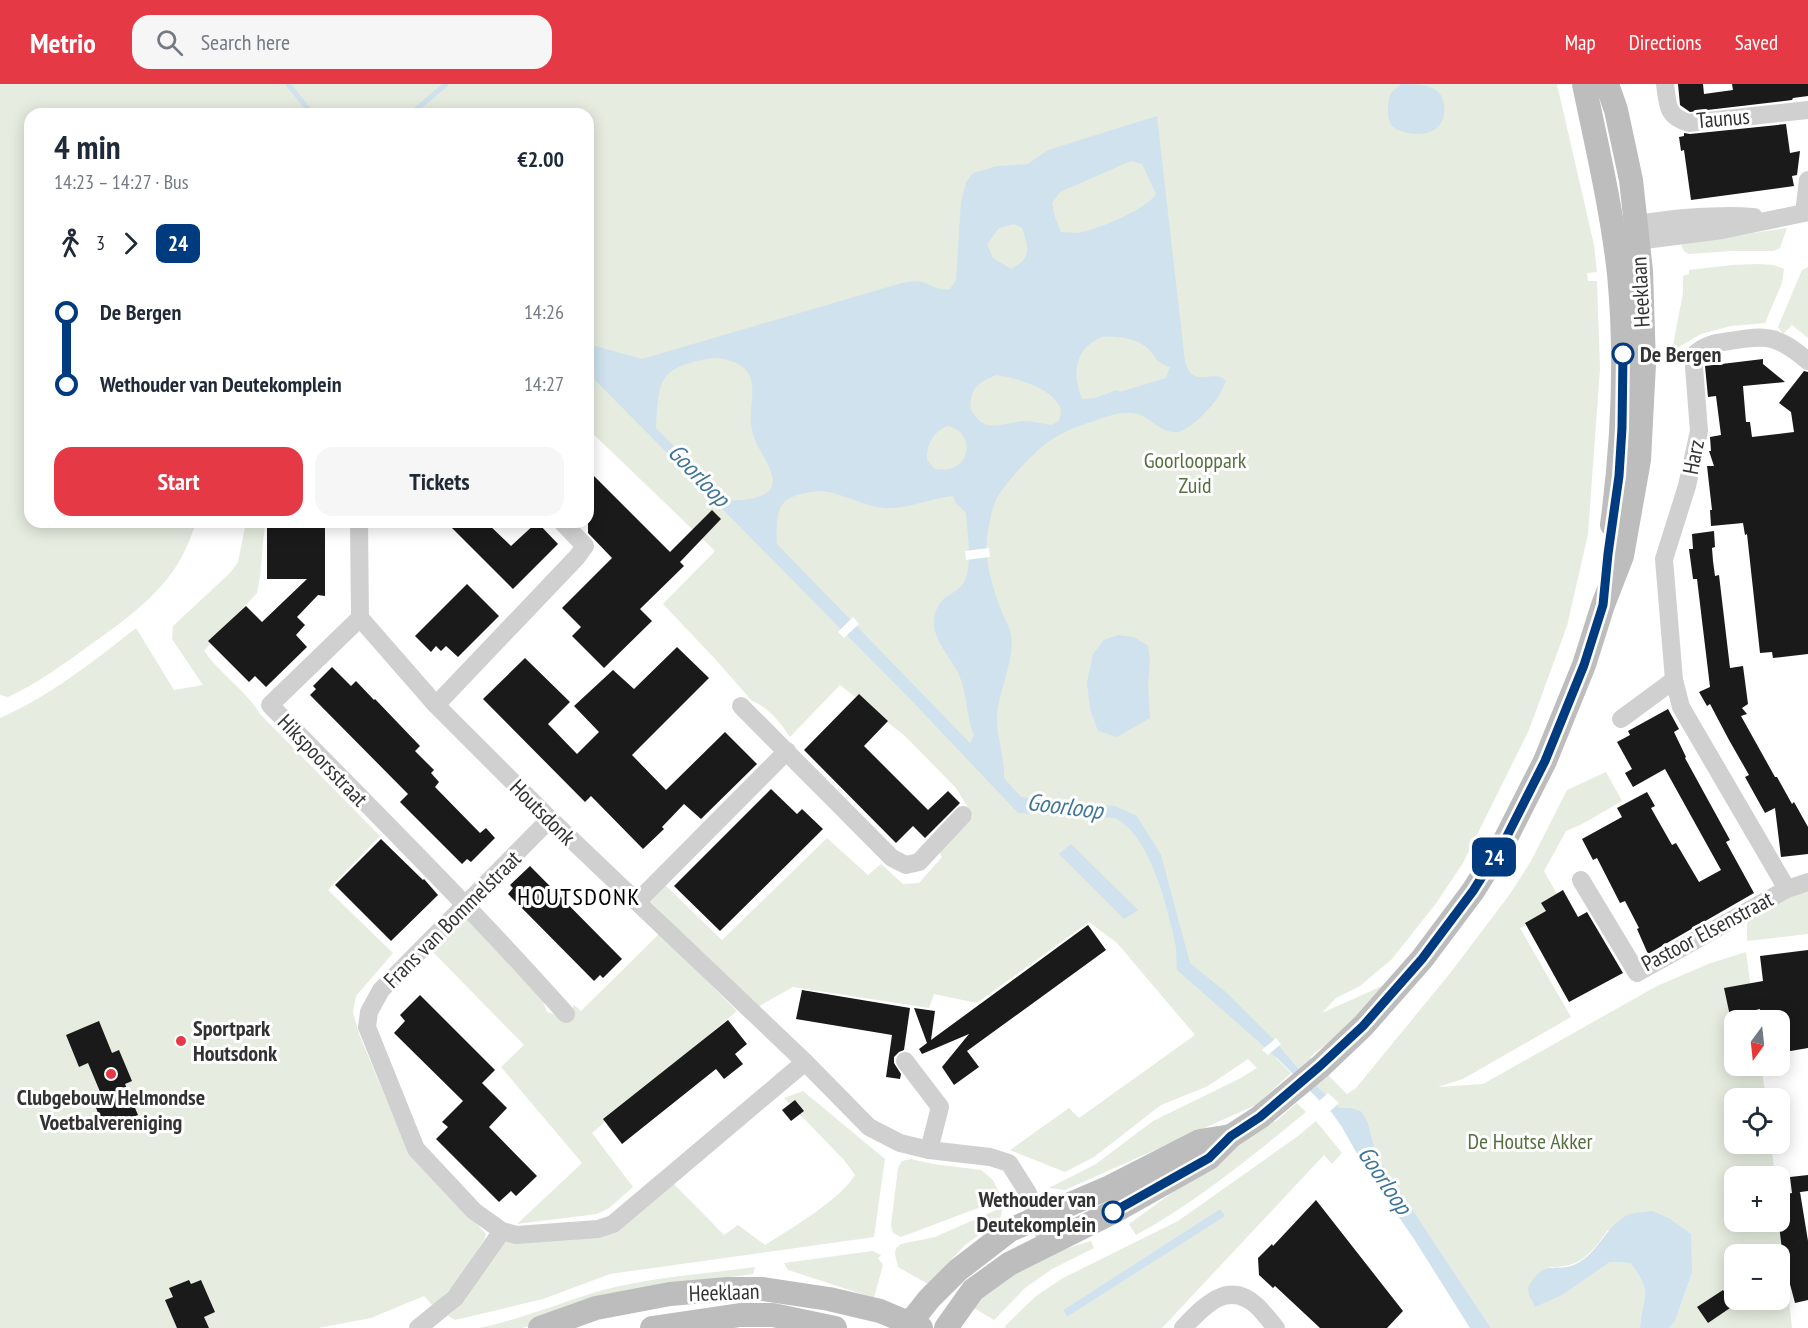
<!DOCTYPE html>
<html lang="en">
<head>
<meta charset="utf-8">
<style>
  body { margin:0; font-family:"PT Sans Narrow",sans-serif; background:#f6f6f7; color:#1f2937; height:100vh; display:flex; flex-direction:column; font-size:22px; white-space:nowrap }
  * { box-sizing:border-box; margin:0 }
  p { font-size:20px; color:#747a83 }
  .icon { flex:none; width:33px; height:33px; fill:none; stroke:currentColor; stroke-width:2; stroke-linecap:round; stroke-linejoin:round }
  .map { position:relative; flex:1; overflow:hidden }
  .side { position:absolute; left:24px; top:24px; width:570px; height:420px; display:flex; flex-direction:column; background:#fff; border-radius:18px; box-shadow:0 3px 15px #0003 }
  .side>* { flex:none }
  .badge { padding:0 12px; border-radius:9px; font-size:21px; line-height:39px }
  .needle { width:39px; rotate:195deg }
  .controls { position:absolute; left:1724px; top:926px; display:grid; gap:12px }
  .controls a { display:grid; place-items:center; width:66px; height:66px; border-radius:12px; background:#fff; box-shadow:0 3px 15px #0003; font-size:30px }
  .map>.badge { position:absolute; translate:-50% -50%; box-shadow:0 0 0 3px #fff }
  .legs { display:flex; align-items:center; gap:9px; height:66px; padding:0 30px; font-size:20px }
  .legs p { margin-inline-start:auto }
  .headline { display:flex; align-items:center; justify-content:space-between; height:102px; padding:0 30px }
  h1 { font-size:33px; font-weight:600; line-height:45px }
  .primary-button { display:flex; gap:12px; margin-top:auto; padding:12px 30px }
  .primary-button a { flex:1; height:69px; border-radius:18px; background:#e63946; color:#fff; font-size:24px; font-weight:600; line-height:69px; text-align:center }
  .primary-button a+a { background:#f6f6f7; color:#1f2937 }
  ul { padding:0 30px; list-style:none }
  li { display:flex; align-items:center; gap:21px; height:72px; font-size:22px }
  li i { display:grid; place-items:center; width:9px; height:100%; margin:0 8px; background:currentColor }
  li i::after { content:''; width:15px; height:15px; margin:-8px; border:4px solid; border-radius:50%; background:#fff }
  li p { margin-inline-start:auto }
  li:first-child i { background:linear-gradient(#0000 50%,currentColor 0) }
  li:last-child i { background:linear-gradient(currentColor 50%,#0000 0) }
  header { display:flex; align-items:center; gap:36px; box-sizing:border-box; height:84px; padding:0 30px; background:#e63946; color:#fff }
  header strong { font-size:28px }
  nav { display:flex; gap:33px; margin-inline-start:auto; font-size:21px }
  .search { width:420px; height:54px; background:#f6f6f7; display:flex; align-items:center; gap:15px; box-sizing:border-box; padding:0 21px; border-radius:18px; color:#747a83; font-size:22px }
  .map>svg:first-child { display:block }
</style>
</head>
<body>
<header>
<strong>Metrio</strong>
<div class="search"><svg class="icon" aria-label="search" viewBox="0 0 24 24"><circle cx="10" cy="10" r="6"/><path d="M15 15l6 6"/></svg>Search here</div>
<nav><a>Map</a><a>Directions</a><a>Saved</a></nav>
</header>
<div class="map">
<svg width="1808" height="1244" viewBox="0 0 1808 1244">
  <rect width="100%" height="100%" fill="#fff"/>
  <g fill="#e6ecdf" fill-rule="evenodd">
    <path d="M0,0H1557L1594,161L1597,188L1587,189L1588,197H1597L1600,285L1588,450L1567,542L1529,646L1463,779L1437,818L1392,875L1360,902L1336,914L1322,929L1391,898L1346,944L1310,973L1347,1010L1356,1004L1451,888L1510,810L1531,777L1567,706L1606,688L1622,717L1582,740L1566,747L1544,787L1563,821L1520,844L1571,933L1463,995L1438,1003L1483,1000L1657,902L1708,880L1746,868L1755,936H1734V981H1761L1766,1014H1734V1059H1771L1775,1092H1734V1137H1779V1126L1792,1244H1669L1675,1237L1692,1189L1608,1146C1591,1169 1581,1184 1550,1183L1564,1210L1610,1178L1630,1179C1654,1210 1642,1210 1640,1244H1491L1377,1072L1368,1039L1352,1024H1340L1298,984L1283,967L1276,974L1291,989L1256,1021L1065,1106L1049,1104L1096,1080L1153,1037L1239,995L1257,984L1248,975L1208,1002L1161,1021L1094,1073L1065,1088L1010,1066L1069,1024L1079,1034L1195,951L1117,859L1089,838L977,919L934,910L929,924L793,903L756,924L646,813L662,798L722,856L827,754L868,791L881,780L903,800L919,799L942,773L938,765L973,732L956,704L905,652L840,601L790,653C781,639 768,623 752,617L716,576L663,520L715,467L588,345V30H30V438H196C189,461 178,484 161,502C141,525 115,543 90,561C64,580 38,599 8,613L0,611ZM1734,1170H1779V1215H1734Z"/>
    <polygon points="1787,144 1780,164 1774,167 1732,167 1689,170 1684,167 1681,160"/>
    <polygon points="1759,180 1774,181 1784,185 1782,199 1765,239 1731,242 1701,250 1672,267 1683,209 1683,192 1689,190 1689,186 1732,181"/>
    <polygon points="1808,183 1808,254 1792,241 1783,250 1778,243 1802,186"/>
    <path d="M246,438H265L260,493L257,509L204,567C220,590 246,606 260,630L380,752L328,806L393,869L356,912L353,928L359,950L407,1065L486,1150L485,1154L457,1199L433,1222L424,1212L371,1234L318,1244H0V634C50,612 93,578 136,544L174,606L203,601L172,555L173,542L230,489L238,478Z"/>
    <polygon points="1808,803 1808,850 1747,857 1747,835"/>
    <polygon points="463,831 543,917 547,928 563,933 570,929 574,921 581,927 659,850 737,927 592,1049 633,1103 609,1124 597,1130 517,1140 582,1079 501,983 524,961 429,864"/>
    <path d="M803,1007L885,1075L874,1153L610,1190L543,1215L455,1236L448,1232L458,1223L505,1156L595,1148L667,1093L724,1151L738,1141L765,1161C789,1146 841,1115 855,1091L844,1076L784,1014Z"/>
    <path d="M1297,1019L1306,1028C1252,1072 1198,1117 1136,1151L1129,1140L1272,1036L1275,1038Z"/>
    <path d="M1316,1037L1342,1069L1332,1080L1324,1071L1162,1244H1005L1006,1241L1036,1212L1063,1194L1178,1137L1298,1052ZM1220,1125L1224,1132L1067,1233L1063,1226Z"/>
    <polygon points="911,1075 933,1080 981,1086 993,1096 1002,1115 901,1153 893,1149 891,1141 898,1084 902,1077"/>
    <polygon points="1003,1123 1000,1135 964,1162 928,1200 898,1183 895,1170 896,1164 901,1160 935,1153"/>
    <polygon points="1091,1157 1094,1164 1052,1185 1025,1204 994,1236 974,1224 980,1214 1033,1175"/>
    <polygon points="873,1167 881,1171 878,1174 883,1181 874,1214 788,1186 784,1179"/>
    <path d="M755,1183L753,1190L673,1201L522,1244H479C522,1235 562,1218 603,1206C652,1193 705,1190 755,1183Z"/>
  </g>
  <g fill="#cfe2ee" fill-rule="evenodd">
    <path d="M1401,0C1420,0 1442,0 1444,21C1447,46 1427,54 1404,48C1400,47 1395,45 1392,42C1386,34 1388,20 1390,10Z"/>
    <path d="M1157,32L1185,278C1194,307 1214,283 1226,297C1224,302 1221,308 1218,313C1213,322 1188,348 1177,348C1160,350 1149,330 1132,329C1120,328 1109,332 1097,336C1080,341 1062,348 1048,358C1035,367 1002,402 996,416C993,424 990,433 989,442C982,471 991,499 1001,526C1004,534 1010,543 1011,551C1015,574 999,607 997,631C996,652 1005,673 1004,694L1021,713L1115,722L1137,732L1161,771L1190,879L1227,909L1273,955L1298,984L1340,1024H1352L1362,1028L1368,1039L1377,1072L1491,1244H1470L1414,1155L1366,1086L1342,1043L1332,1029L1276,973L1177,886C1176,876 1177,867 1175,858C1167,822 1150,751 1115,734L1018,729L914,619L588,289V260L642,275L902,199C908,198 916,196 922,198C932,201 939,207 950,205L956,196L961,118L966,98L973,89L997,82L1028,80L1048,66ZM1131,77L1142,80L1156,110C1146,126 1095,147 1076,149C1071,149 1066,148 1061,148L1055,133L1052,119L1060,108ZM1014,140L1022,144C1029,165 1032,174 1011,185L993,174L987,160L999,144ZM1102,253C1117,252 1132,253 1145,262C1158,272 1152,277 1170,283L1166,294L1120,308L1117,306L1095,314L1082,315C1072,290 1074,265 1102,253ZM712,274C723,274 738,277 746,286C758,300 749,323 751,340C754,364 767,372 772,391C779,416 742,417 727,416L656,344C659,293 659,284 712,274ZM996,291C1015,294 1051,303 1060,323C1062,328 1060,333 1059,337L1052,341C1042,340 1033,337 1024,337C1006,338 988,349 976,333C971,327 969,323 971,316C973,300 983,297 996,291ZM948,342C977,348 972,392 935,385L927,376C926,361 933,347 948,342ZM821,407C843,409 863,422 884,424C907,426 930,414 953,412L956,419L966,429C967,448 974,485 962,501C952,513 942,509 935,530C929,550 947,569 956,585C968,606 965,630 974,651L970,659L777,460C775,420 780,411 821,407Z"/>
    <polygon points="1118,551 1134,553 1148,562 1150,577 1148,600 1150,634 1117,653 1098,647 1090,625 1087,598 1093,570 1104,556"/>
    <polygon points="1071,760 1138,826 1124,835 1059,770"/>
    <polygon points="1220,1125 1225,1132 1067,1233 1063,1226"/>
    <path d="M1653,1127L1670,1135L1691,1150L1692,1189L1675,1237L1669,1244H1640C1642,1211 1654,1209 1630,1179L1610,1178L1564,1210L1535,1223C1532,1216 1526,1209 1529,1201C1529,1201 1534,1194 1534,1194C1548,1177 1560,1188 1576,1180C1599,1169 1606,1140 1630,1130C1637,1128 1646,1128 1653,1127Z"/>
  </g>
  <g fill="#fff">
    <polygon points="989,464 990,473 966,476 965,467"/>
    <polygon points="853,533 859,540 844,554 838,548"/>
    <polygon points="1276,954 1281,960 1268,971 1262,966"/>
    <polygon points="1328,1009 1339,1019 1328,1029 1317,1019"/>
  </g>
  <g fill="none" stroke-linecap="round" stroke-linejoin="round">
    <g stroke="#cfe2ee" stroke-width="5">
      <polyline points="288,0 312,30"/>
      <polyline points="411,30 446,0"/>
    </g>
  </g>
  <g fill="#1a1a1a">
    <polygon points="1678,0 1703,0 1704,10 1733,6 1732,0 1808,0 1808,12 1793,14 1792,16 1690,28 1680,21"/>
    <polygon points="1786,40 1790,69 1800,67 1797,91 1792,92 1794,102 1691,116 1684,66 1681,67 1679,53 1684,52 1684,49 1690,50"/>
    <polygon points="1763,275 1763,280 1785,298 1743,302 1746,338 1750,338 1752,353 1794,348 1791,328 1779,319 1804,287 1808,288 1808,570 1773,574 1772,568 1760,569 1747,450 1745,451 1743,439 1711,442 1710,426 1712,426 1707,382 1714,382 1709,367 1711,367 1710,353 1721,351 1716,312 1708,313 1705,282"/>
    <polygon points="588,386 670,468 712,426 721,435 680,478 684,482 640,525 652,537 604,584 572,552 581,543 562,524 612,474 588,449"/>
    <polygon points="267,438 325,438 325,512 318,511 297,533 305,541 296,551 307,563 266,603 255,592 249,598 208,557 246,522 262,538 307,495 267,495"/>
    <polygon points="446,438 486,438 511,462 537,438 558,460 513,505"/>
    <polygon points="1714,447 1715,463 1712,464 1713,477 1715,492 1719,491 1730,584 1743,582 1748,620 1742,624 1747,630 1741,632 1775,693 1777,693 1792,720 1794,718 1808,743 1808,770 1781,773 1775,724 1765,729 1745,693 1749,691 1729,656 1710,620 1707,622 1699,608 1710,603 1697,495 1693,495 1689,465 1693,465 1692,450"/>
    <polygon points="467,500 499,532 458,573 446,562 441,567 436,562 431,568 415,552"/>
    <polygon points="677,563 709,594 632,671 666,706 725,648 757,680 701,735 684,720 662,743 664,745 643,765 591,712 585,718 483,615 525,574 570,618 548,640 577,670 599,648 574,622 613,586 634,605"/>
    <polygon points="332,583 351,602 356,597 374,616 375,615 420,662 415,667 434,686 431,689 439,698 435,703 480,749 486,744 495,754 471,778 467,775 462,780 400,718 408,710 310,611 316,605 313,602"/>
    <polygon points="859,610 888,637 864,662 928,726 948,707 960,719 925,754 913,742 896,759 804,666"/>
    <polygon points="1668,625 1679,645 1674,648 1686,673 1685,674 1730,756 1726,758 1754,809 1648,870 1637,845 1639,844 1625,817 1620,819 1597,774 1593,776 1582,755 1622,733 1617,724 1647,708 1655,722 1651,724 1672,761 1676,759 1699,798 1721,786 1665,685 1633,703 1625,689 1632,685 1617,658 1630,651 1628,647"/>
    <polygon points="771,705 797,730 802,725 823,745 720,847 674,802"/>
    <polygon points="381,755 423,796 424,795 438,811 391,857 335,801"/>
    <polygon points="530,782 622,875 603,894 600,891 594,897 508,810 513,804 510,801"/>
    <polygon points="1563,806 1578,833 1587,828 1623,889 1569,918 1525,839 1546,827 1541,819"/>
    <polygon points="1088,841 1106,866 967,967 979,983 954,1001 942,983 969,950 922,970 919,965 927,959 914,924 935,927 931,956"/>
    <polygon points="1808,866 1808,964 1779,969 1779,932 1761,934 1760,925 1730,932 1724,904 1763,897 1760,872"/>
    <polygon points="802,906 910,924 904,966 899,968 894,973 894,979 901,990 900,995 886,993 892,951 796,935"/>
    <polygon points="420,911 495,986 482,999 507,1024 489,1043 537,1092 516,1112 511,1107 499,1118 436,1055 448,1043 442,1038 463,1017 394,949 405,937 400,931"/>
    <polygon points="728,936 747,960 735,970 743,980 724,995 716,985 622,1060 603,1035"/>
    <polygon points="99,937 112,969 119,966 132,997 125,1000 138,1031 104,1045 92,1013 101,1010 88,979 79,983 66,951"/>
    <polygon points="795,1016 804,1027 791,1037 782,1026"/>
    <polygon points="1808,1091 1808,1107 1793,1109 1800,1108 1808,1157 1808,1216 1795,1219 1783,1174 1779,1141 1779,1111 1792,1109 1790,1093"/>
    <polygon points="1316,1116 1403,1227 1387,1244 1320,1244 1275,1202 1273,1204 1259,1191 1258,1174 1272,1160 1273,1162"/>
    <polygon points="189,1196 191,1200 201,1196 215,1228 204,1233 209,1244 177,1244 165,1216 173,1213 169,1204"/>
    <polygon points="1723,1206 1733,1222 1708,1239 1697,1223"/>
  </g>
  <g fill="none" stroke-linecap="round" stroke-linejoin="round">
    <g stroke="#d0d0d0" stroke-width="18">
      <path d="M1665,0C1668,21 1666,32 1689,39L1808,26"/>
      <polyline points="1808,96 1804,129 1808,128"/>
      <path d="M1624,145C1650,134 1725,130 1754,133"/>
      <polyline points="1626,154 1637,157 1722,146 1804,129"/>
      <polyline points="359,438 360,534 436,621 550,735 805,978 869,1043 900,1059 929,1066 990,1073 1009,1079 1028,1109 1036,1133 1049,1158"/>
      <path d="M360,534L270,621C369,723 471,823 566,930"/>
      <polyline points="436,621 577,473 585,462 562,438"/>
      <polyline points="741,622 892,774 906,781 919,778 963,731"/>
      <polyline points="1621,635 1674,596"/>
      <polyline points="550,735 381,906 369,928 367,943 416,1065 474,1127 502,1147 516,1151 598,1145 613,1140 805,978"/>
      <polyline points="1581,796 1637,889 1787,805 1808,798"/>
      <path d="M1787,805L1681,623L1674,596L1664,475L1687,402L1699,347L1694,283L1695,270C1706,260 1716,259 1730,257C1768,250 1778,252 1808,277"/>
      <polyline points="637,818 787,667"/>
      <polyline points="905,977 940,1023 929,1066"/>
      <polyline points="418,1244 455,1214 502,1147"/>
      <path d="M1183,1244C1204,1222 1228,1195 1257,1222C1264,1229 1270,1237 1276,1244"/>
    </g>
    <g stroke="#bdbdbd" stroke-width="24">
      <path d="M1584,0C1597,63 1612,126 1619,190C1627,274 1623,358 1612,441"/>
      <polyline points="540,1244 596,1224 670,1210 728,1205 763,1205 829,1215 880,1227 921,1244"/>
      <polyline points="652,1244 740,1231 773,1231 835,1244"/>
      <polyline points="906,1244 929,1215 958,1186 1010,1146 1110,1103 1200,1057 1231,1052"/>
      <polyline points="946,1244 973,1206 1009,1180 1113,1128 1209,1074 1231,1052 1260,1033 1321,982 1363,942 1422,875 1473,807 1504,758 1545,677 1584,581 1603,521 1622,472 1639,376 1644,280 1641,187 1631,96 1616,26 1607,0"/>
    </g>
  </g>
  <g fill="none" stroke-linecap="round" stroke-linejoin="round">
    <g stroke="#fff" stroke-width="14">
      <polyline id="line-1" points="1113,1128 1209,1074 1231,1052 1260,1033 1320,982 1363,942 1422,875 1473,807 1504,758 1545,677 1584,581 1603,521 1608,470 1619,392 1622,344 1623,270"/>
    </g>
    <use href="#line-1" stroke="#003b80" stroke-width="9"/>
  </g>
  <g fill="#fff" stroke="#003b80" stroke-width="3">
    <circle cx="1623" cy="270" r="10"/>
    <circle cx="1113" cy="1128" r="10"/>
  </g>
  <g fill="#e63946" stroke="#fff" stroke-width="2">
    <circle cx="181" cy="957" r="6"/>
    <circle cx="111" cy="990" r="6"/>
  </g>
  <g text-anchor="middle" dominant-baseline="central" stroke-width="6" stroke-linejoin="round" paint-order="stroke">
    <g font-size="22" fill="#333" stroke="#fff">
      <text transform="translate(1723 34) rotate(-5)">Taunus</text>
      <text transform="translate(1640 208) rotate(-93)">Heeklaan</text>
      <text transform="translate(1693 373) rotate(-79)">Harz</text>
      <text transform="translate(323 676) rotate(46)">Hikspoorsstraat</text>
      <text transform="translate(543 728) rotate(45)">Houtsdonk</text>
      <text transform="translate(452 835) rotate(-45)">Frans van Bommelstraat</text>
      <text transform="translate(1707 847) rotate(-28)">Pastoor Elsenstraat</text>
      <text transform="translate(724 1208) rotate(-2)">Heeklaan</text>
    </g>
    <g font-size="22" font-weight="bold" fill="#333" stroke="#fff" text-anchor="start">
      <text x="1640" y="270">De Bergen</text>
      <text x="1096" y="1115" text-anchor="end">Wethouder van<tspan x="1096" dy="25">Deutekomplein</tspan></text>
    </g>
    <g font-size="22" fill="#56703f" stroke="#fff">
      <text x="1195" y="376">Goorlooppark<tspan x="1195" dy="25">Zuid</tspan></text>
      <text x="1530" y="1057">De Houtse Akker</text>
    </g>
    <g font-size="22" font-weight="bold" fill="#333" stroke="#fff" text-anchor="start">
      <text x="193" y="944">Sportpark<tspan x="193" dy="25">Houtsdonk</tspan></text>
      <text x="111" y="1013" text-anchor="middle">Clubgebouw Helmondse<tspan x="111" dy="25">Voetbalvereniging</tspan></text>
    </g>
    <g font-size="24" font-style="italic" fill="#3f7597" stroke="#fff">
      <text transform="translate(699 391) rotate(46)">Goorloop</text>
      <text transform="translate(1065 722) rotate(7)">Goorloop</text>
      <text transform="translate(1385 1096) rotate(56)">Goorloop</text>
    </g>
    <g font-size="24" letter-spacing="1.5" fill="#000" stroke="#fff">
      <text x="579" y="812">HOUTSDONK</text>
    </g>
  </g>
</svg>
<div class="controls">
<a><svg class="needle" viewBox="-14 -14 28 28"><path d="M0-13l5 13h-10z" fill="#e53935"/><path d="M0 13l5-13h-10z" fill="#747a83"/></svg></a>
<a><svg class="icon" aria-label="locate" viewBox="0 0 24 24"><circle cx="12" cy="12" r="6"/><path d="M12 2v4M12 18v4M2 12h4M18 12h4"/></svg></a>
<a>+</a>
<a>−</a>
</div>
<b class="badge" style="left:1494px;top:773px;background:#003b80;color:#fff">24</b>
<section class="side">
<div class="headline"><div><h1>4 min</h1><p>14:23 – 14:27 · Bus</p></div><b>€2.00</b></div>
<div class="legs"><svg class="icon" aria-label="walk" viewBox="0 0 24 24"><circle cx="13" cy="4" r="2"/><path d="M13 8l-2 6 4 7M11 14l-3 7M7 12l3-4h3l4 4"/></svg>3<svg class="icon" aria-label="forward" viewBox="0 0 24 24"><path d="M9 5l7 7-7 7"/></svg><b class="badge" style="background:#003b80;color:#fff">24</b></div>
<ul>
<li><i style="color:#003b80"></i><b>De Bergen</b><p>14:26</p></li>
<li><i style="color:#003b80"></i><b>Wethouder van Deutekomplein</b><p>14:27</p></li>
</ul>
<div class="primary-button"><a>Start</a><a>Tickets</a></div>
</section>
</div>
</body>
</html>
